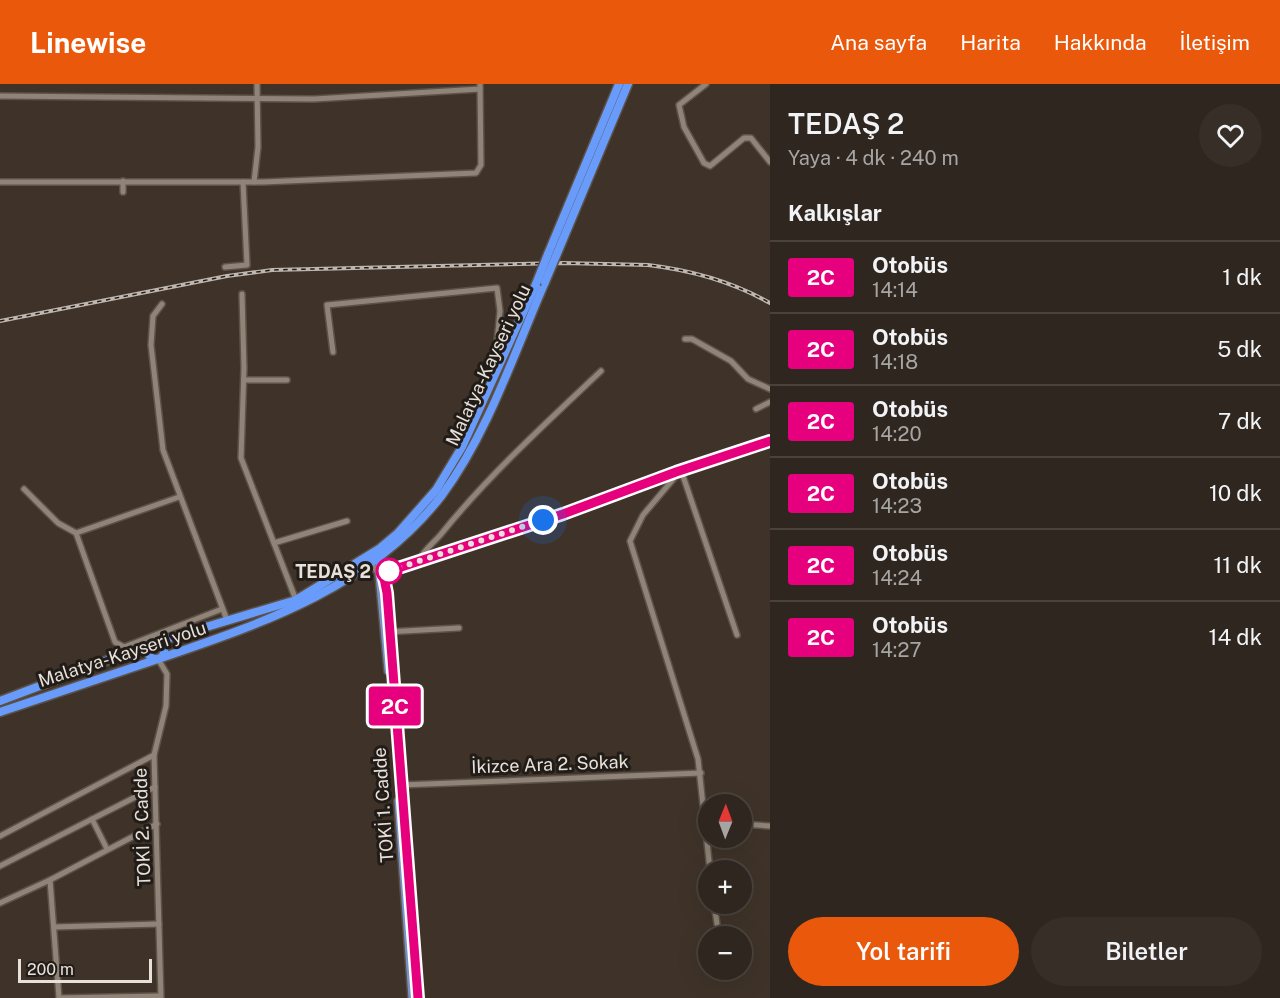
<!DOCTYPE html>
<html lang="tr">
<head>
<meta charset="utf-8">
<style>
  body { margin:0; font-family:"Public Sans",sans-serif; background:#372e28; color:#f1f3f6; height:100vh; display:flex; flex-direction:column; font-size:22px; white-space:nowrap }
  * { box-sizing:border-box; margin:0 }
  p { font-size:20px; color:#a7a5a4 }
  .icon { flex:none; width:33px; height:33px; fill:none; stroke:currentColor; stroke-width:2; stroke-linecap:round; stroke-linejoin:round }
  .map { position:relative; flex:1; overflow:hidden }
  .drawer { display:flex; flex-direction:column; background:#2f261f; width:510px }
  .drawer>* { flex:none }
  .badge { padding:0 12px; border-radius:4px; font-size:21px; line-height:39px }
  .needle { width:39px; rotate:1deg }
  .tools { position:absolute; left:698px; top:710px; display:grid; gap:12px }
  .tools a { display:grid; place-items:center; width:54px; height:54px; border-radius:50%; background:#2f261f; box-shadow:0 6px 24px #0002,0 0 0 2px #4a433d; font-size:30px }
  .scale { position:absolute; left:18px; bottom:15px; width:134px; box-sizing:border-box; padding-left:6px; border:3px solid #e8e1da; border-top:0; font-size:16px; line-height:21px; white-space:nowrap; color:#e8e1da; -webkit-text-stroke:4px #211c18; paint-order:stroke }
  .you { position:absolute; width:30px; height:30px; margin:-15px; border:4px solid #fff; border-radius:50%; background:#1a73e8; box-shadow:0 0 0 9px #1a73e833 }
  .map>.badge { position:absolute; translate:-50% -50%; box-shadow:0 0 0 3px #fff }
  h2 { padding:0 18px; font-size:22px; line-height:54px }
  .round { display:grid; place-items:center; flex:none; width:63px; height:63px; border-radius:32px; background:#372e28 }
  .head { display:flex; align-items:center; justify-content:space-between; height:102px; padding:0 18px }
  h1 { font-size:28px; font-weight:600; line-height:45px }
  .cta { display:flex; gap:12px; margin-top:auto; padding:12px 18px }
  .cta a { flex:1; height:69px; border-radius:36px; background:#ea580c; color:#fff; font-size:24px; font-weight:600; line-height:69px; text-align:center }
  .cta a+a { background:#372e28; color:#f1f3f6 }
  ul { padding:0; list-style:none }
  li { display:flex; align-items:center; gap:18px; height:72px; padding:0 18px; border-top:2px solid #4a433d }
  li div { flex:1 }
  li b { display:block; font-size:22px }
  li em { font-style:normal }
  li .badge { min-width:66px; font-weight:700; text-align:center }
  header { display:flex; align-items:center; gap:36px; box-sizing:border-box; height:84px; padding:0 30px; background:#ea580c; color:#fff }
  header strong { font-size:28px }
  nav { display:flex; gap:33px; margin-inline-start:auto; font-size:21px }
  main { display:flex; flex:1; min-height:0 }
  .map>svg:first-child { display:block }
</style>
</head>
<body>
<header>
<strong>Linewise</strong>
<nav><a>Ana sayfa</a><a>Harita</a><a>Hakkında</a><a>İletişim</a></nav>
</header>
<main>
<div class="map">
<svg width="770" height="914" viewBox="0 0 770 914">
  <rect width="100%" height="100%" fill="#3f3329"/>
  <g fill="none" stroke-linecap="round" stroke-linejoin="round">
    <g stroke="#5c5249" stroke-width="8">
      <g id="minor">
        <polyline points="706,0 679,21 684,43 704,79 710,82 744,54 751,54 770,78"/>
        <polyline points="0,12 314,15 480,5"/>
        <polyline points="0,98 263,98 476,89 481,81 480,0"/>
        <polyline points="254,98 258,63 257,0"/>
        <polyline points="123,108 123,97"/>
        <polyline points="225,183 247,181 243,98"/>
        <polyline points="242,210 244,284 241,374 296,516"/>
        <polyline points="162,220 153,232 151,261 163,366 227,536"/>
        <polyline points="685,255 692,255 731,277 748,295 770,305"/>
        <polyline points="333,268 327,221 497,204 500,227 497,258 500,274"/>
        <polyline points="244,296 287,296"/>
        <polyline points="756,325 770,318"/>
        <polyline points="681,386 643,431 630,457 698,675 710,786"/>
        <polyline points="681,386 737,551"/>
        <polyline points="24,405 58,439 76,449"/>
        <polyline points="179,413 76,449 115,558 124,563 222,525"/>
        <polyline points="274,459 347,437"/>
        <path d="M419,477C424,465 433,460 442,449C488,392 548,337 601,287"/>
        <polyline points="372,480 379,491 383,489 563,431 676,388 770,357"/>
        <polyline points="386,548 459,544"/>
        <polyline points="158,575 167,590 166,622 154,671 161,914"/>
        <polyline points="401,701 701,689"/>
        <polyline points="92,735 107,765"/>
        <polyline points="741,740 770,742"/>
        <polyline points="0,752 154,671"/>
        <polyline points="0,782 155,703"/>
        <polyline points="50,796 59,914"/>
        <polyline points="0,819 50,796 157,740"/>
        <polyline points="714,819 717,840"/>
        <polyline points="54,843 159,840"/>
        <polyline points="59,914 160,912"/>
      </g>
    </g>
    <g stroke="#5c5249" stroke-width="10">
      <g id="major">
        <polyline points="378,475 387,509 418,914"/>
        <polyline points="379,491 388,587"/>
        <polyline points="398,717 412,914"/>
      </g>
    </g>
    <g stroke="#5c5249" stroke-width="11">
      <g id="highway">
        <polyline points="548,170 619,0"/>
        <polyline points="556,172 628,0"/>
        <circle cx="156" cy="567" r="8"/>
        <polyline points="0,617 153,559 296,516 379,465 398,449 436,406 462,363 536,200"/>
        <path d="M0,628C55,610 109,591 164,573C267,538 373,501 442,411C488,349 514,269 545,198"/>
      </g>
    </g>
    <use href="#minor" stroke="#908377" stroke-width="5"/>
    <use href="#major" stroke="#7891c6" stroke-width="7"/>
    <use href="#highway" stroke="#689bfa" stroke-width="8"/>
    <g stroke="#bfb7af" stroke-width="4">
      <path id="rail" d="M0,237L227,192L272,186L563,179L648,181C690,186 733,198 770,219"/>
    </g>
    <use href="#rail" stroke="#211c18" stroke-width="1.5" stroke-dasharray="4.5" stroke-linecap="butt"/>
    <g stroke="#5c5249" stroke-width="11" stroke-linecap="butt">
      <g id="highway-bridge">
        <polyline points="545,198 556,172"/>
        <polyline points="536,200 548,170"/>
      </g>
    </g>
    <use href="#highway-bridge" stroke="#689bfa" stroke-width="8"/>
  </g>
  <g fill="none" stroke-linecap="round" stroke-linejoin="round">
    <g stroke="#fff" stroke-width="14">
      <polyline id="line" points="418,914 387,509 383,489 563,430 676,388 770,357"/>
    </g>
    <use href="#line" stroke="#e6007e" stroke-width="9"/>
    <polyline stroke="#e8e1da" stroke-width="6" stroke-dasharray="0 10.8" points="389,487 543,436"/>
  </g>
  <circle fill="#fff" stroke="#e6007e" stroke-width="3" cx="389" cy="487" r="12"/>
  <g text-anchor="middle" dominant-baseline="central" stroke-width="6" stroke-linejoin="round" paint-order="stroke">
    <g font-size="18" fill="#e8e1da" stroke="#211c18">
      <text transform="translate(488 281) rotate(-65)">Malatya-Kayseri yolu</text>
      <text transform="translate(122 570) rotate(-18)">Malatya-Kayseri yolu</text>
      <text transform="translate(550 680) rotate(-2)">İkizce Ara 2. Sokak</text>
      <text transform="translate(383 721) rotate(-94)">TOKİ 1. Cadde</text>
      <text transform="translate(142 743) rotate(-92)">TOKİ 2. Cadde</text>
    </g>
    <g font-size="18" font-weight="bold" fill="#e8e1da" stroke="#211c18" text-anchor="end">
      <text x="371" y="487">TEDAŞ 2</text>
    </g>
  </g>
</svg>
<div class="tools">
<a><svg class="needle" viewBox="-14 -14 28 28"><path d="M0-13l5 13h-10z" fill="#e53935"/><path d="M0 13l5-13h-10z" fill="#a7a5a4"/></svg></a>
<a>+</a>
<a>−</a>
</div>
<div class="scale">200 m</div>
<div class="you" style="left:543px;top:436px"></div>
<b class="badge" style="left:395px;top:622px;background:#e6007e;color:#fff">2C</b>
</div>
<section class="drawer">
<div class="head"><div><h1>TEDAŞ 2</h1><p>Yaya · 4 dk · 240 m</p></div><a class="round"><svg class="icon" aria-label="heart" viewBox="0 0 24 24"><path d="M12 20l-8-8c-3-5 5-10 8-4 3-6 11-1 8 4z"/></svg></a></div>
<h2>Kalkışlar</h2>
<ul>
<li><span class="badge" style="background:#e6007e;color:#fff">2C</span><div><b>Otobüs</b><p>14:14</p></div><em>1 dk</em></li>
<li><span class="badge" style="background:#e6007e;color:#fff">2C</span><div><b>Otobüs</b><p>14:18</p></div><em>5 dk</em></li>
<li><span class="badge" style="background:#e6007e;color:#fff">2C</span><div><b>Otobüs</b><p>14:20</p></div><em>7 dk</em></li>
<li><span class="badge" style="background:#e6007e;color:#fff">2C</span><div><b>Otobüs</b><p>14:23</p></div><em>10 dk</em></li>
<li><span class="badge" style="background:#e6007e;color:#fff">2C</span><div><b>Otobüs</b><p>14:24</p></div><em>11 dk</em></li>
<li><span class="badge" style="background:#e6007e;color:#fff">2C</span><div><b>Otobüs</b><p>14:27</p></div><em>14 dk</em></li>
</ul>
<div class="cta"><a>Yol tarifi</a><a>Biletler</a></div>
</section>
</main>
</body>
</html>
